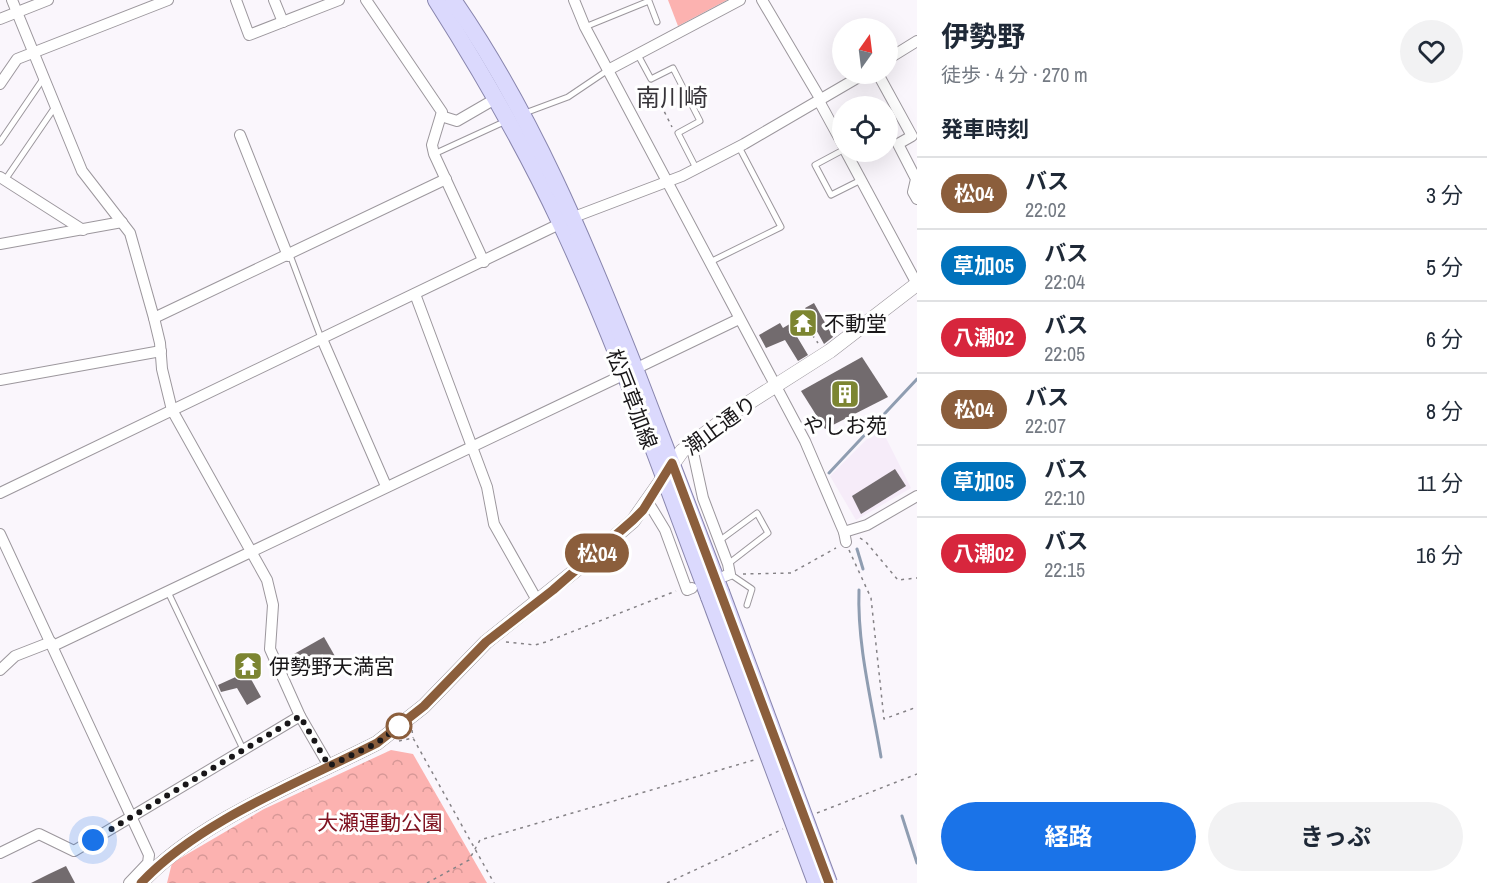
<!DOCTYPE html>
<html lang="ja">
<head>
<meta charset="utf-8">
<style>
  body { margin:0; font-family:"Archivo Narrow","Noto Sans JP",sans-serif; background:#f2f2f3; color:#1f2937; height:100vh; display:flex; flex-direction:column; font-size:22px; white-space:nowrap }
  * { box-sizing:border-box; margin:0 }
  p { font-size:20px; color:#747a83 }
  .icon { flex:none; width:33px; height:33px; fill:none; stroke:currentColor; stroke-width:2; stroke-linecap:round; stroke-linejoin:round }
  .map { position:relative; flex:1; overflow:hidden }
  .details { display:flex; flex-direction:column; background:#fff; width:570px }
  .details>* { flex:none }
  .badge { padding:0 12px; border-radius:20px; font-size:21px; line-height:39px }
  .needle { width:39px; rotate:14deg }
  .fabs { position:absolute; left:832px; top:18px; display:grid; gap:12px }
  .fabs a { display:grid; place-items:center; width:66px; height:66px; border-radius:50%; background:#fff; box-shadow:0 6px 24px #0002; font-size:30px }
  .you { position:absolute; width:30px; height:30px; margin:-15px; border:4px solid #fff; border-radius:50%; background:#1a73e8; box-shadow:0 0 0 9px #1a73e833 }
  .map>.badge { position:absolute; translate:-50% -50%; box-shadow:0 0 0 3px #fff }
  h2 { padding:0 24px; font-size:22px; line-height:54px }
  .round { display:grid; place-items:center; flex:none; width:63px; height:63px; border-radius:32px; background:#f2f2f3 }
  .summary { display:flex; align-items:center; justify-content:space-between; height:102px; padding:0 24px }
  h1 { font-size:28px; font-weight:700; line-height:45px }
  .primary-button { display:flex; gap:12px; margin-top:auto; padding:12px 24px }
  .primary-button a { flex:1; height:69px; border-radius:36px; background:#1a73e8; color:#fff; font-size:24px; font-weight:700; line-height:69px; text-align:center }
  .primary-button a+a { background:#f2f2f3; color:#1f2937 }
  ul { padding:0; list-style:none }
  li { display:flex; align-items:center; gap:18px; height:72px; padding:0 24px; border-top:2px solid #e0e1e3 }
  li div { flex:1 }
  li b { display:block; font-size:22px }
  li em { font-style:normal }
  li .badge { min-width:66px; font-weight:700; text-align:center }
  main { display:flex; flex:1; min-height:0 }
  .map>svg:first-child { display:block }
</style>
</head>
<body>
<main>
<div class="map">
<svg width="917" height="883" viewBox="0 0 917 883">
  <defs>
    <pattern id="forest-crowns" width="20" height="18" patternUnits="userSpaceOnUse" patternTransform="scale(1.5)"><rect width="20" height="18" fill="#fcb2b0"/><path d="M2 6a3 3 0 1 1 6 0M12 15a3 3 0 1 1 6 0" fill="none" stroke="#d79897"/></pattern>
  </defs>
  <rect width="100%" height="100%" fill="#faf6fc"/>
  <polygon fill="#f6ecf9" points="880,426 911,488 856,520 830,476"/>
  <polygon fill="url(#forest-crowns)" points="391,750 413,754 487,883 167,883 172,863 264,809"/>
  <polygon fill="#fcb2b0" points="668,0 727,0 678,26"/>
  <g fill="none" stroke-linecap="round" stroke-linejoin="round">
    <g stroke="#8f9db1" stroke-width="3">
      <polyline points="829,473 917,379"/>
      <polyline points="857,549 863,569"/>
      <path d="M859,590C857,645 872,703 881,757"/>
      <polyline points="902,816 917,863"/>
    </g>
  </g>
  <g fill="#726b6e">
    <polygon points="814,303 833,337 824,344 813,324 796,335 808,355 798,361 785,340 766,348 759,335 780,323 783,328 808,313 805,308"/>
    <polygon points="862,357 888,397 825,429 801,391"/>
    <polygon points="895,469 906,486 861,514 852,496"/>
    <polygon points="324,637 336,658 305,675 294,654"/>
    <polygon points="238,656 243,665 251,660 254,670 247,672 261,697 247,705 237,688 221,692 218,685 240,675 234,657"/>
    <polygon points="66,866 75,883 31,883 49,874"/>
  </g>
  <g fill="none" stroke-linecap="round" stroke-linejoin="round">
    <g stroke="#9c979d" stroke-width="7">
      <g id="service">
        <polyline points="585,27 649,1 657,22"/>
        <polyline points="638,55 651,79 673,68 700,121 678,133 696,168"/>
        <polyline points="525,113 568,97 608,70"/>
        <polyline points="0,142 43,79"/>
        <polyline points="843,150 815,165 831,195 861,180"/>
        <polyline points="434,154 506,121"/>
        <polyline points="5,180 55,107"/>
        <polyline points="290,255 321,338"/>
        <polyline points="710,262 781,227 739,147"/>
        <polyline points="719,541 757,513 768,533 728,564"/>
        <polyline points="730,574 752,589 747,605"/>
        <polyline points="168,592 243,749"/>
      </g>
    </g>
    <g stroke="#9c979d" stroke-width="12">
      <g id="minor">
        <polyline points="12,0 82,171 130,233 154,318 160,343 162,369 172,410 267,580 273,605 270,649 300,716 329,766"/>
        <polyline points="236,0 249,35 339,0"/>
        <polyline points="274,0 283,22"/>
        <polyline points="366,0 442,112 432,145 434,154 484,262"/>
        <polyline points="574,0 585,27 805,441 844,532 846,542"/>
        <polyline points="762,0 821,100"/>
        <polyline points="0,19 48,0"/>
        <polyline points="888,59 917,41"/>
        <polyline points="608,70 740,0"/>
        <polyline points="878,74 912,136 898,144 916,179 913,192 917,199"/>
        <polyline points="0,84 17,59 168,0"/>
        <polyline points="819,101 843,145"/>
        <polyline points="441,116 457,121 495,99"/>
        <polyline points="240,135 288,256"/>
        <polyline points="846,152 917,284"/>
        <polyline points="0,177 83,230"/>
        <polyline points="0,244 122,222"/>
        <polyline points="415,294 487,487 494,524 538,602"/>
        <polyline points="154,318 446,179"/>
        <polyline points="322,339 386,486"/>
        <polyline points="635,369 739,319"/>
        <polyline points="0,380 161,351"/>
        <polyline points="691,443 703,498 728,564 730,574 725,576"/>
        <polyline points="0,493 574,217 682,176 744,144 864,74"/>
        <polyline points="648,502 665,530 687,590 692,588"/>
        <polyline points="844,532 867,525 917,496"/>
        <polyline points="0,534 149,855 148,863 129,883"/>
        <polyline points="53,646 623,375"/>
        <polyline points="0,670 15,656 51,642"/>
        <polyline points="0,853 39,834 74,851 300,716"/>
      </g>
    </g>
    <g stroke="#9c979d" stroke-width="15">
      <path id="tertiary" d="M141,883C200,820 301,782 377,743L424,706L486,642L581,566L633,521L682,451L731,414L830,351L917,284"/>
    </g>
    <g stroke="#8885ad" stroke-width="18">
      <g id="primary">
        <path d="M436,0C481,71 524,145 560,222C617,343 661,471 709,597"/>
        <path d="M453,0C532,114 585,242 636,371C664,445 693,518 721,592"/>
      </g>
    </g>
    <g stroke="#858286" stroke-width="1.5" stroke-dasharray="3 4.5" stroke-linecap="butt">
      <polyline points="651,85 672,127"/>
      <polyline points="808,329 818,343"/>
      <polyline points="860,538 866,542 898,580 917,578"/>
      <polyline points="849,550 871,598 884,719 917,707"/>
      <polyline points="743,574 791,573 836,548"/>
      <polyline points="506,642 535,645 546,642 676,591"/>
      <polyline points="257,663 263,661"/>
      <polyline points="412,730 413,738"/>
      <polyline points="399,741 413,738 494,883"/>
      <polyline points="817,813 917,774"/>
      <polyline points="427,883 469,860 480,840 754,760"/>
      <polyline points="667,883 783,829"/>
    </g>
    <use href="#service" stroke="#fff" stroke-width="5"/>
    <use href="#minor" stroke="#fff" stroke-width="10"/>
    <use href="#tertiary" stroke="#fff" stroke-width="14"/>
    <use href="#primary" stroke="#dbd9fd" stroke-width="16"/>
    <g stroke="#8885ad" stroke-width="18" stroke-linecap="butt">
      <g id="primary-bridge">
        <polyline points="721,592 829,883"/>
        <polyline points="709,597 816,883"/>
      </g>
    </g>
    <use href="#primary-bridge" stroke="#dbd9fd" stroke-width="16"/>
  </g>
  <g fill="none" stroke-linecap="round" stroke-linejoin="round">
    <g stroke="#fff" stroke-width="14">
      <path id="line" d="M141,883C200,820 301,782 377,743L424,706L486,642L553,590L633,520L643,510L672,463L829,883"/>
    </g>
    <use href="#line" stroke="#8b5e3c" stroke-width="9"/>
    <polyline stroke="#191719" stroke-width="6" stroke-dasharray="0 10.8" points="93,840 300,716 329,766 377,743 399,726"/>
  </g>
  <defs>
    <g id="temple-square" transform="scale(1.5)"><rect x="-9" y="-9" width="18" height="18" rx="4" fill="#7c8531" stroke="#fff"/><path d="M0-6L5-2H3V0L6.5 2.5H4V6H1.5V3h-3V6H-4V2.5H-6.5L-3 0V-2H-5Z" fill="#fff"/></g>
    <g id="building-square" transform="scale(1.5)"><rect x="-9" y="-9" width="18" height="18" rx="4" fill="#7c8531" stroke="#fff"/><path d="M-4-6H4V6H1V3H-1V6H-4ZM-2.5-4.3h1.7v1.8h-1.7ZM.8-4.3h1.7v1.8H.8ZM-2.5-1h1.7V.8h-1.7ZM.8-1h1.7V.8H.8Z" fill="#fff"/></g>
  </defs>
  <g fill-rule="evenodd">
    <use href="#temple-square" x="803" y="323"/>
    <use href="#building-square" x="845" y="394"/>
    <use href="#temple-square" x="248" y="666"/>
  </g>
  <circle fill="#fff" stroke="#8b5e3c" stroke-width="3" cx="399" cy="726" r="12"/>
  <g text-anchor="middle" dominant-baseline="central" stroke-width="6" stroke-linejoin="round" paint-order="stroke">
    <g font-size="21" fill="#191719" stroke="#fff" text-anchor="start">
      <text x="824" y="323">不動堂</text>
      <text x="845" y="425" text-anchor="middle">やしお苑</text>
      <text x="269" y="666">伊勢野天満宮</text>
    </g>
    <g font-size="21" fill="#191719" stroke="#fff">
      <text transform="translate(632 399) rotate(69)">松戸草加線</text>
      <text transform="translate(720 425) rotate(-36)">潮止通り</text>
    </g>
    <g font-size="21" fill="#801422" stroke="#fff">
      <text x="380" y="822">大瀬運動公園</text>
    </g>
    <g font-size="24" fill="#38353a" stroke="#fff">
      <text x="672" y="97">南川崎</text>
    </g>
  </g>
</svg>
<div class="fabs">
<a><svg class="needle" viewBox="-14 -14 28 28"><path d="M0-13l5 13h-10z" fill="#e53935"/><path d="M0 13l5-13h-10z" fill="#747a83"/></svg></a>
<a><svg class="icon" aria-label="locate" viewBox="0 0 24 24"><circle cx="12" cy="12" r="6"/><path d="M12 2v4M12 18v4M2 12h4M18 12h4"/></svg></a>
</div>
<div class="you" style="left:93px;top:840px"></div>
<b class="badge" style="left:597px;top:553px;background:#8b5e3c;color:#fff">松04</b>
</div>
<section class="details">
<div class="summary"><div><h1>伊勢野</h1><p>徒歩 · 4 分 · 270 m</p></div><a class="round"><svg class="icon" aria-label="heart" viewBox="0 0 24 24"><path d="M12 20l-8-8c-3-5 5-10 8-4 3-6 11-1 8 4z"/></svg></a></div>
<h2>発車時刻</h2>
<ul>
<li><span class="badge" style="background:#8b5e3c;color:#fff">松04</span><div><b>バス</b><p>22:02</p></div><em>3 分</em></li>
<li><span class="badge" style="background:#0072bc;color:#fff">草加05</span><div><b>バス</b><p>22:04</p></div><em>5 分</em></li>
<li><span class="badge" style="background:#d7263d;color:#fff">八潮02</span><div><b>バス</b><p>22:05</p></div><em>6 分</em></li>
<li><span class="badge" style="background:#8b5e3c;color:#fff">松04</span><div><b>バス</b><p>22:07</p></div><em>8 分</em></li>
<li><span class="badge" style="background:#0072bc;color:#fff">草加05</span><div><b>バス</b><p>22:10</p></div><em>11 分</em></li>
<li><span class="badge" style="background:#d7263d;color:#fff">八潮02</span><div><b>バス</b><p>22:15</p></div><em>16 分</em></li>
</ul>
<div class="primary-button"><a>経路</a><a>きっぷ</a></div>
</section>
</main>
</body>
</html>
